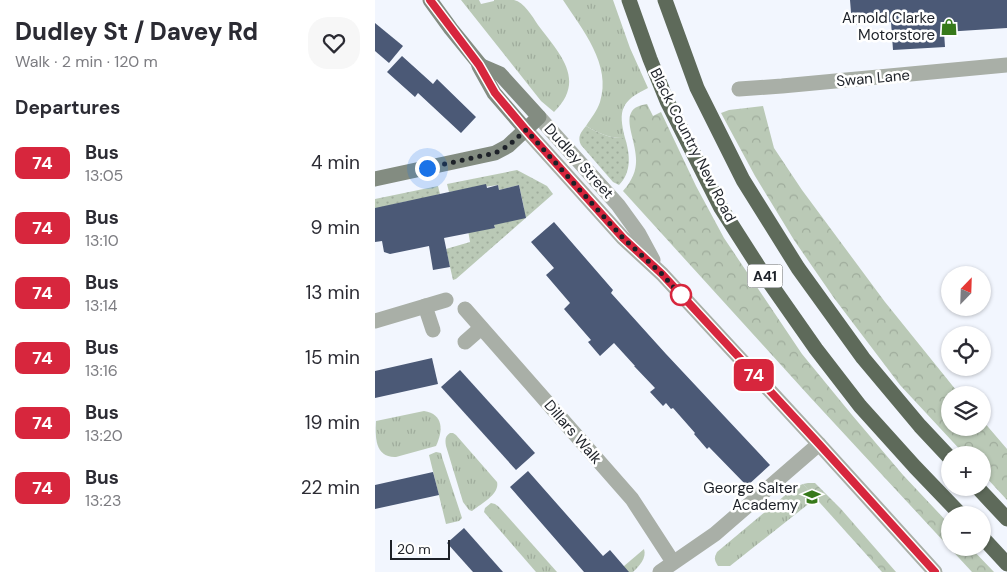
<!DOCTYPE html>
<html lang="en">
<head>
<meta charset="utf-8">
<style>
  body { margin:0; font-family:"DM Sans",sans-serif; background:#f7f7f7; color:#2b2b33; height:100vh; display:flex; flex-direction:column; font-size:19px; white-space:nowrap }
  * { box-sizing:border-box; margin:0 }
  p { font-size:16px; color:#7c7c81 }
  .icon { flex:none; width:28px; height:28px; fill:none; stroke:currentColor; stroke-width:2; stroke-linecap:round; stroke-linejoin:round }
  .map { position:relative; flex:1; overflow:hidden }
  .panel { display:flex; flex-direction:column; background:#fff; width:375px }
  .panel>* { flex:none }
  .badge { padding:0 10px; border-radius:8px; font-size:18px; line-height:32px }
  .needle { width:32px; rotate:23deg }
  .fabs { position:absolute; left:566px; top:266px; display:grid; gap:10px }
  .fabs a { display:grid; place-items:center; width:50px; height:50px; border-radius:50%; background:#fff; box-shadow:0 1px 4px #0004; font-size:25px }
  .scale { position:absolute; left:15px; bottom:12px; width:60px; box-sizing:border-box; padding-left:5px; border:2px solid #1d2128; border-top:0; font-size:14px; line-height:18px; white-space:nowrap; color:#1d2128; -webkit-text-stroke:4px #fff; paint-order:stroke }
  .you { position:absolute; width:25px; height:25px; margin:-12px; border:4px solid #fff; border-radius:50%; background:#1a73e8; box-shadow:0 0 0 8px #1a73e833 }
  .map>.badge { position:absolute; translate:-50% -50%; box-shadow:0 0 0 2px #fff }
  h2 { padding:0 15px; font-size:19px; line-height:45px }
  .round { display:grid; place-items:center; flex:none; width:52px; height:52px; border-radius:20px; background:#f7f7f7 }
  .summary { display:flex; align-items:center; justify-content:space-between; height:85px; padding:0 15px }
  h1 { font-size:24px; font-weight:800; line-height:38px }
  ul { padding:0; list-style:none }
  li { display:flex; align-items:center; gap:15px; height:65px; padding:0 15px }
  li div { flex:1 }
  li b { display:block; font-size:19px }
  li em { font-style:normal }
  li .badge { min-width:55px; font-weight:700; text-align:center }
  main { display:flex; flex:1; min-height:0 }
  .map>svg:first-child { display:block }
</style>
</head>
<body>
<main>
<section class="panel">
<div class="summary"><div><h1>Dudley St / Davey Rd</h1><p>Walk · 2 min · 120 m</p></div><a class="round"><svg class="icon" aria-label="heart" viewBox="0 0 24 24"><path d="M12 20l-8-8c-3-5 5-10 8-4 3-6 11-1 8 4z"/></svg></a></div>
<h2>Departures</h2>
<ul>
<li><span class="badge" style="background:#d7263d;color:#fff">74</span><div><b>Bus</b><p>13:05</p></div><em>4 min</em></li>
<li><span class="badge" style="background:#d7263d;color:#fff">74</span><div><b>Bus</b><p>13:10</p></div><em>9 min</em></li>
<li><span class="badge" style="background:#d7263d;color:#fff">74</span><div><b>Bus</b><p>13:14</p></div><em>13 min</em></li>
<li><span class="badge" style="background:#d7263d;color:#fff">74</span><div><b>Bus</b><p>13:16</p></div><em>15 min</em></li>
<li><span class="badge" style="background:#d7263d;color:#fff">74</span><div><b>Bus</b><p>13:20</p></div><em>19 min</em></li>
<li><span class="badge" style="background:#d7263d;color:#fff">74</span><div><b>Bus</b><p>13:23</p></div><em>22 min</em></li>
</ul>
</section>
<div class="map">
<svg width="632" height="572" viewBox="0 0 632 572">
  <defs>
    <pattern id="grass-tufts" width="24" height="20" patternUnits="userSpaceOnUse" patternTransform="scale(1.25)"><rect width="24" height="20" fill="#bac9b6"/><path d="M3 7l-1-3M5 7V3M7 7l1-3M15 17l-1-3M17 17v-4M19 17l1-3" fill="none" stroke="#9fac9c"/></pattern>
    <pattern id="forest-crowns" width="20" height="18" patternUnits="userSpaceOnUse" patternTransform="scale(1.25)"><rect width="20" height="18" fill="#bac9b6"/><path d="M2 6a3 3 0 1 1 6 0M12 15a3 3 0 1 1 6 0" fill="none" stroke="#9fac9c"/></pattern>
    <pattern id="garden-dots" width="8" height="8" patternUnits="userSpaceOnUse" patternTransform="scale(1.25)"><rect width="8" height="8" fill="#bac9b6"/><path d="M2 2h.1M6 6h.1" fill="none" stroke="#9fac9c" stroke-width="1.8" stroke-linecap="round"/></pattern>
  </defs>
  <rect width="100%" height="100%" fill="#f2f6fe"/>
  <g fill="url(#grass-tufts)">
    <path d="M86,0H104L106,4L119,1V0C125,0 133,0 139,0C149,2 157,16 163,25C184,53 212,80 179,112L166,101Z"/>
    <path d="M188,0H238L255,48L273,88C246,101 243,110 250,138C235,139 224,133 211,126C216,118 222,111 225,102C237,65 207,29 188,0Z"/>
    <path d="M49,411C69,414 68,431 61,446L21,457C0,458 0,437 1,421Z"/>
    <path d="M75,433H78L81,435L122,482C125,494 106,504 97,511L94,510L88,502L71,446C70,440 70,436 75,433Z"/>
    <polygon points="61,452 66,453 67,457 87,518 84,521 71,524 54,455"/>
    <path d="M428,484L441,498L355,566H343C339,560 339,558 342,552L420,487Z"/>
    <polygon points="116,503 120,504 124,507 182,572 161,572 109,512 110,508"/>
    <path d="M269,549C272,558 264,566 258,572H242Z"/>
  </g>
  <g fill="url(#forest-crowns)">
    <path d="M272,104L278,116L286,112L321,186L349,238L427,354L477,415L528,475L575,525V548H596L619,572H597L435,397L248,191C266,170 262,157 256,132C255,127 253,119 256,113C258,107 266,105 272,104Z"/>
    <polygon points="388,106 399,148 427,190 510,302 585,395 575,395 575,428 608,428 608,421 632,449 632,500 608,474 608,455 590,455 525,385 459,298 419,240 380,176 346,113 354,110"/>
    <polygon points="433,483 440,483 466,509 521,572 507,572 428,484"/>
  </g>
  <g fill="url(#garden-dots)">
    <path d="M211,126C224,133 235,139 250,138C255,154 257,172 244,185L238,182L206,145C202,137 206,132 211,126Z"/>
    <polygon points="142,170 172,186 178,194 81,279 78,280 71,249 95,242 93,230 120,228 119,225 149,208 144,185 124,190 123,185 74,192 72,184"/>
    <polygon points="63,186 65,194 34,203 33,201 0,209 0,199"/>
  </g>
  <g fill="#4b5976">
    <polygon points="475,0 632,0 632,28 569,32 570,47 518,50 516,22 477,25"/>
    <polygon points="0,23 28,46 14,63 0,51"/>
    <polygon points="27,56 58,84 62,79 101,117 86,133 43,93 40,97 12,72"/>
    <polygon points="111,184 112,188 123,185 124,190 144,185 151,218 119,225 120,228 69,238 75,267 58,270 54,246 15,254 9,252 7,241 0,242 0,208"/>
    <polygon points="179,222 238,290 236,293 291,354 395,465 372,486 334,447 332,449 319,434 320,433 298,408 296,409 291,403 288,406 275,392 280,388 259,366 260,366 239,343 225,356 213,342 216,340 189,309 195,303 171,275 179,268 156,242"/>
    <polygon points="57,358 63,384 0,398 0,371"/>
    <polygon points="85,370 160,453 141,470 66,387"/>
    <polygon points="153,471 228,556 235,550 254,572 209,572 135,487"/>
    <polygon points="58,472 64,495 0,509 0,485"/>
    <polygon points="89,528 128,572 98,572 72,543"/>
  </g>
  <g fill="none" stroke-linecap="round" stroke-linejoin="round">
    <g stroke="#a9afa7" stroke-width="15">
      <polyline points="364,89 407,86 632,65"/>
      <polyline points="50,306 58,330"/>
      <polyline points="90,309 257,499 298,562"/>
      <polyline points="0,321 71,300"/>
      <polyline points="90,342 106,328"/>
      <polyline points="285,572 340,534 444,444"/>
    </g>
    <g stroke="#a9afa7" stroke-width="15">
      <polyline points="164,117 243,205 264,234 278,260"/>
      <polyline points="151,130 248,238 287,274 444,444 560,572"/>
    </g>
    <g stroke="#838c81" stroke-width="15">
      <polyline points="55,0 76,29 111,72"/>
      <polyline points="104,66 119,93 151,130"/>
      <polyline points="0,179 120,153 133,146 164,117 125,74 104,65"/>
    </g>
    <g stroke="#5e6a5a" stroke-width="15">
      <polyline points="254,0 275,59 292,101 346,208 385,269 441,349 485,406 540,467 586,515"/>
      <polyline points="290,0 322,88 368,180 423,268 488,358 545,426 575,458"/>
      <polyline points="603,488 632,519"/>
      <polyline points="608,538 632,564"/>
    </g>
  </g>
  <g fill="none" stroke-linecap="round" stroke-linejoin="round">
    <g stroke="#fff" stroke-width="11">
      <polyline id="line" points="55,0 104,65 120,93 151,130 248,238 287,274 444,444 560,572"/>
    </g>
    <use href="#line" stroke="#d7263d" stroke-width="8"/>
    <polyline stroke="#1d2128" stroke-width="5" stroke-dasharray="0 9" points="52,168 120,153 133,146 151,130 248,238 287,274 311,301 306,295"/>
  </g>
  <defs>
    <g id="shop-bare" transform="scale(1.35)"><path d="M-5-2.5h2.3a2.7 3.5 0 0 1 5.4 0H5L5.5 6h-11ZM-1.5-2.5h3a1.5 2.3 0 0 0-3 0Z" fill="#37791a" stroke="#fff" stroke-width="2.5" paint-order="stroke"/></g>
    <g id="school-bare" transform="scale(1.35)"><path d="M0-5L7-2L0 1L-7-2ZM-4 1L0 2.5L4 1V4Q0 6-4 4Z" fill="#37791a" stroke="#fff" stroke-width="2.5" paint-order="stroke"/></g>
  </defs>
  <g fill-rule="evenodd">
    <use href="#shop-bare" x="574" y="27"/>
    <use href="#school-bare" x="437" y="497"/>
  </g>
  <circle fill="#fff" stroke="#d7263d" stroke-width="2.5" cx="306" cy="295" r="10"/>
  <g text-anchor="middle" dominant-baseline="central" stroke-width="5" stroke-linejoin="round" paint-order="stroke">
    <rect fill="#fff" stroke="#616468" stroke-width="1" x="372.5" y="264.5" width="35" height="23" rx="4"/>
    <g font-size="14" font-weight="bold" fill="#1d2128">
      <text x="390" y="276">A41</text>
    </g>
    <g font-size="15" fill="#1d2128" stroke="#fff" text-anchor="end">
      <text x="560" y="18">Arnold Clarke<tspan x="560" dy="17">Motorstore</tspan></text>
      <text x="423" y="488">George Salter<tspan x="423" dy="17">Academy</tspan></text>
    </g>
    <g font-size="15" fill="#1d2128" stroke="#fff">
      <text transform="translate(498 78) rotate(-5)">Swan Lane</text>
      <text transform="translate(318 145) rotate(63)">Black Country New Road</text>
      <text transform="translate(204 161) rotate(48)">Dudley Street</text>
      <text transform="translate(198 432) rotate(49)">Dillars Walk</text>
    </g>
  </g>
</svg>
<div class="fabs">
<a><svg class="needle" viewBox="-14 -14 28 28"><path d="M0-13l5 13h-10z" fill="#e53935"/><path d="M0 13l5-13h-10z" fill="#7c7c81"/></svg></a>
<a><svg class="icon" aria-label="locate" viewBox="0 0 24 24"><circle cx="12" cy="12" r="6"/><path d="M12 2v4M12 18v4M2 12h4M18 12h4"/></svg></a>
<a><svg class="icon" aria-label="layers" viewBox="0 0 24 24"><path d="M12 4l9 5-9 5-9-5zM3 14l9 5 9-5"/></svg></a>
<a>+</a>
<a>−</a>
</div>
<div class="scale">20 m</div>
<div class="you" style="left:52px;top:168px"></div>
<b class="badge" style="left:379px;top:375px;background:#d7263d;color:#fff">74</b>
</div>
</main>
</body>
</html>
